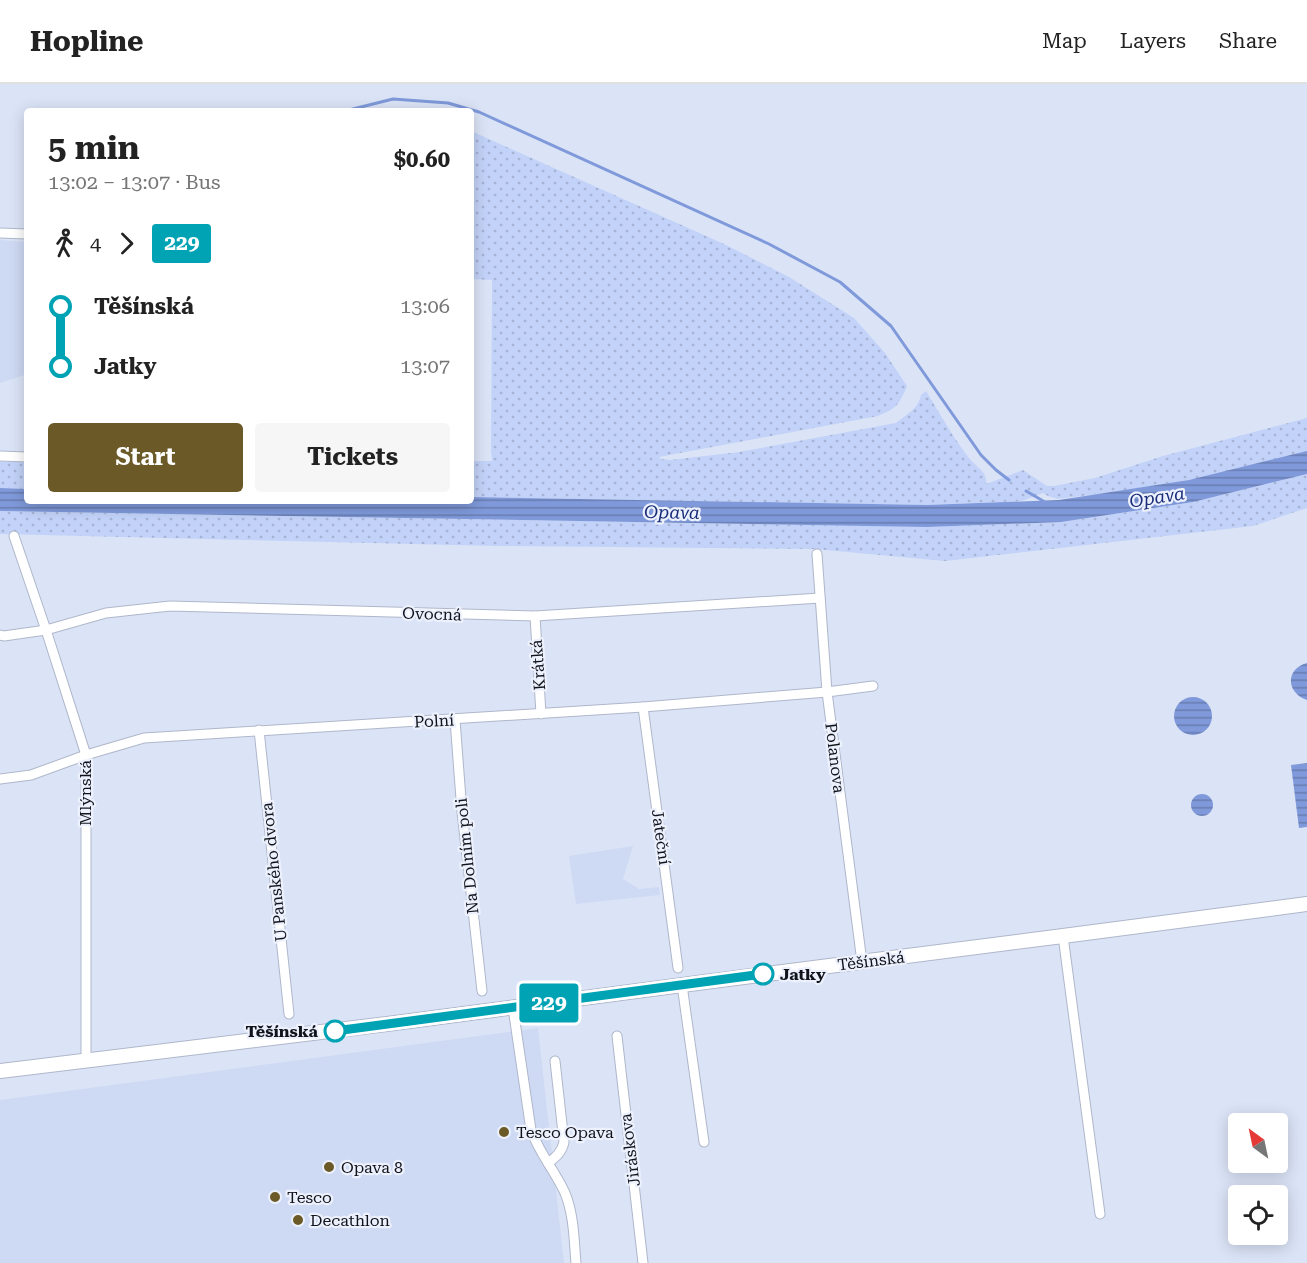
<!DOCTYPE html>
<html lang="en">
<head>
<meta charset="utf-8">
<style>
  body { margin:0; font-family:"Roboto Serif",serif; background:#f6f6f6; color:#222; height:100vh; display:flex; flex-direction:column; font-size:22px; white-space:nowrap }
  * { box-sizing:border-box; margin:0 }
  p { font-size:20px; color:#767676 }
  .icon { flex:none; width:33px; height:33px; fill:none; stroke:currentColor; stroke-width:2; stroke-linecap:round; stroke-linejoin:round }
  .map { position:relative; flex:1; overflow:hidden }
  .sheet { position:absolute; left:24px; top:24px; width:450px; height:396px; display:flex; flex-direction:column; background:#fff; border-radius:6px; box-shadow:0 3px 15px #0003 }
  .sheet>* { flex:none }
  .badge { padding:0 12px; border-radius:4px; font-size:21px; line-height:39px }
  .needle { width:39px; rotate:327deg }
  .fabs { position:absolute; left:1228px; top:1029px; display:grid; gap:12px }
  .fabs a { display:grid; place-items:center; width:60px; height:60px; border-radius:6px; background:#fff; box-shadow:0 3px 15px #0003; font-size:30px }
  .map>.badge { position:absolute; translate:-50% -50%; box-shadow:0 0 0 3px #fff }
  .legs { display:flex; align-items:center; gap:9px; height:66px; padding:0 24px; font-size:20px }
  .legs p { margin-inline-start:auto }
  .headline { display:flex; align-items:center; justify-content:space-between; height:102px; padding:0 24px }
  h1 { font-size:33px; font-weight:700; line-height:45px }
  .button { display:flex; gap:12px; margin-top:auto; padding:12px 24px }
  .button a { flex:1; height:69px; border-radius:6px; background:#6b5a28; color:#fff; font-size:24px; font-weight:700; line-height:69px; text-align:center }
  .button a+a { background:#f6f6f6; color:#222 }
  ul { padding:0 24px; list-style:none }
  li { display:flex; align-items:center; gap:21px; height:60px; font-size:22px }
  li i { display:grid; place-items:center; width:9px; height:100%; margin:0 8px; background:currentColor }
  li i::after { content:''; width:15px; height:15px; margin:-8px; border:4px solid; border-radius:50%; background:#fff }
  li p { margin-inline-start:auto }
  li:first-child i { background:linear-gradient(#0000 50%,currentColor 0) }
  li:last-child i { background:linear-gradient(currentColor 50%,#0000 0) }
  header { display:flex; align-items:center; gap:36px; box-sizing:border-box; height:84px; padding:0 30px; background:#fff; border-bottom:2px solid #e0e0e0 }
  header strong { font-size:28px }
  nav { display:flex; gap:33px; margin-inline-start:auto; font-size:21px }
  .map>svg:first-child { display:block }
</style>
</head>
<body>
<header>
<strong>Hopline</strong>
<nav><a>Map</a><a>Layers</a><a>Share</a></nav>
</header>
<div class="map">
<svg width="1307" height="1179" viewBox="0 0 1307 1179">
  <defs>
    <pattern id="grass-dots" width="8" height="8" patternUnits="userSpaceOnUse" patternTransform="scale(1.5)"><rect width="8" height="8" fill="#c2d2f8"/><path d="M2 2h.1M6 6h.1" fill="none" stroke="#a6b3d4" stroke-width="1.8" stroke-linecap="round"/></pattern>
    <pattern id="water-rules" width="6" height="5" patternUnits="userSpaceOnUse" patternTransform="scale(1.5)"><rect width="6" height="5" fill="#7f99da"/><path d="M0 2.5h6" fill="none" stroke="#677cb0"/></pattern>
  </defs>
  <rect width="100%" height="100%" fill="#dbe4f7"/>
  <g fill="#ced9f3">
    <polygon points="0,156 27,158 27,290 0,299"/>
    <polygon points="633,762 623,795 639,805 659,803 660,811 576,820 569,772"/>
    <polygon points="538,944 564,1179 0,1179 0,1016"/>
  </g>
  <g fill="url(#grass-dots)">
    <path d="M471,47L724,160L789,193L854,234L885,269L907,302C899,321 897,324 878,332L659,373L661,375L670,376L739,368L896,339C906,331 919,324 921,311L926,307C940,330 953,353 969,374C976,383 988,388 986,400L1023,386L1047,402H1054L1095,394L1163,372L1307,334V369L1213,392L1122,407L1058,415L1048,412L1043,409L1022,417L927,421L471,413V377H492L491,367L492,196L471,195Z"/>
    <polygon points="0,378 27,378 27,405 0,404"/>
    <polygon points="1307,390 1307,424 1253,442 945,477 815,465 497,462 0,450 0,427 927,443 1061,438 1193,418"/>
  </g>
  <g fill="url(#water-rules)">
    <polygon points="1307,367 1307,390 1193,418 1061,438 927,443 0,427 0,404 27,405 27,417 471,417 471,413 927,421 1059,416 1189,396"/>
    <path d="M1307,579V616C1286,609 1285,585 1307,579Z"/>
    <circle cx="1193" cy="632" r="19"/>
    <polygon points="1307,679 1307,743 1299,744 1291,681"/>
    <circle cx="1202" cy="721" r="11"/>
  </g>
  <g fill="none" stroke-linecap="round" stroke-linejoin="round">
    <g stroke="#7f99da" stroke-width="3">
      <polyline points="345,27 393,15 448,19 479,28 769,160 840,198 891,242 981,371 996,386 1009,396"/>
      <polyline points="1026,407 1045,418"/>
    </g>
    <g stroke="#afb7ca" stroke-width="11">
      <g id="street">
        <polyline points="0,149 27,150"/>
        <polyline points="0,372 27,373"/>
        <polyline points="14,452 46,546 86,671 86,976"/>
        <polyline points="817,470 827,608 862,878"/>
        <polyline points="535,532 541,630"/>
        <polyline points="0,551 4,552 46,546 106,529 170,522 535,532 820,514"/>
        <polyline points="643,623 678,884"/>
        <polyline points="455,636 462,728 482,907"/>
        <polyline points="259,646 289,930"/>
        <polyline points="0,695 31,691 86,671 144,654 643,623 827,608 873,602"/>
        <polyline points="1063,852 1100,1130"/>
        <polyline points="682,901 704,1058"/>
        <path d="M513,924L531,1046C539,1069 555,1087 565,1109C574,1131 574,1156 576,1179"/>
        <polyline points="617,952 643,1179"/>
        <path d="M548,1079C556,1073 562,1068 564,1058L555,977"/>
      </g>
    </g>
    <g stroke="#afb7ca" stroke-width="16">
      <polyline id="secondary" points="0,987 395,939 705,898 1063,852 1307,820"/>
    </g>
    <use href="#street" stroke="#fff" stroke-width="9"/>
    <use href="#secondary" stroke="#fff" stroke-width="14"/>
  </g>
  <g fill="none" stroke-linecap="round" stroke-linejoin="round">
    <g stroke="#fff" stroke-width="14">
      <polyline id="line-1" points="335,947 763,890"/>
    </g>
    <use href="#line-1" stroke="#00a3b4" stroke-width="9"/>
  </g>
  <g fill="#fff" stroke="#00a3b4" stroke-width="3">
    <circle cx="763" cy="890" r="10"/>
    <circle cx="335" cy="947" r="10"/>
  </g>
  <g fill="#6b5a28" stroke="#ecf1fd" stroke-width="2">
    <circle cx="504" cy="1048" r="6"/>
    <circle cx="329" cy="1083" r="6"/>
    <circle cx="275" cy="1113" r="6"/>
    <circle cx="298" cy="1136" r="6"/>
  </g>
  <g text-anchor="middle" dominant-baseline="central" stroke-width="4.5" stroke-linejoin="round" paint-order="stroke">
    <g font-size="16" fill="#10131a" stroke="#ecf1fd">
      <text transform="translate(432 530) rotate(2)">Ovocná</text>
      <text transform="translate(538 581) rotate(-94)">Krátká</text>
      <text transform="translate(434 637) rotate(-3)">Polní</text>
      <text transform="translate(835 674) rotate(83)">Polanova</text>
      <text transform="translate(85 709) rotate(-90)">Mlýnská</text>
      <text transform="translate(661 753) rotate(82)">Jateční</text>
      <text transform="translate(467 772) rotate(-96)">Na Dolním poli</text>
      <text transform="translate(274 788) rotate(-96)">U Panského dvora</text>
      <text transform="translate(871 877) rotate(-7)">Těšínská</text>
      <text transform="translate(630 1066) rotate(-97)">Jiráskova</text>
    </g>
    <g font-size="16" font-weight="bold" fill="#10131a" stroke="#ecf1fd" text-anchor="start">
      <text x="780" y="890">Jatky</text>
      <text x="318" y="947" text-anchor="end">Těšínská</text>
    </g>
    <g font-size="16" fill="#10131a" stroke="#ecf1fd" text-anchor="start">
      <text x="516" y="1048">Tesco Opava</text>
      <text x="341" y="1083">Opava 8</text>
      <text x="287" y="1113">Tesco</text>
      <text x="310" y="1136">Decathlon</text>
    </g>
    <g font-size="18" font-style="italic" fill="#182c78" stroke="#ecf1fd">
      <text transform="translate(1157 413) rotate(-9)">Opava</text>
      <text transform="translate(672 428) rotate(1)">Opava</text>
    </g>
  </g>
</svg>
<div class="fabs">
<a><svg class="needle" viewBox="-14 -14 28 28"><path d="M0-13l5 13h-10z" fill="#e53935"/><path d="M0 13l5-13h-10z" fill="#767676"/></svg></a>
<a><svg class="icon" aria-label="locate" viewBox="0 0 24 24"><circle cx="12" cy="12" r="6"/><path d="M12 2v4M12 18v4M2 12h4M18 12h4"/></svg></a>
</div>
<b class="badge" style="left:549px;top:919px;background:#00a3b4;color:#fff">229</b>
<section class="sheet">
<div class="headline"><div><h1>5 min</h1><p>13:02 – 13:07 · Bus</p></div><b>$0.60</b></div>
<div class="legs"><svg class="icon" aria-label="walk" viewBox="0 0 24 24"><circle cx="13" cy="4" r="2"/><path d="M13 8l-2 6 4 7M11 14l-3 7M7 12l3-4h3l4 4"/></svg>4<svg class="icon" aria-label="forward" viewBox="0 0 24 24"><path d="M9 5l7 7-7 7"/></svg><b class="badge" style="background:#00a3b4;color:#fff">229</b></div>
<ul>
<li><i style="color:#00a3b4"></i><b>Těšínská</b><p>13:06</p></li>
<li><i style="color:#00a3b4"></i><b>Jatky</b><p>13:07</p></li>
</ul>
<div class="button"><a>Start</a><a>Tickets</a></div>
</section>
</div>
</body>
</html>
